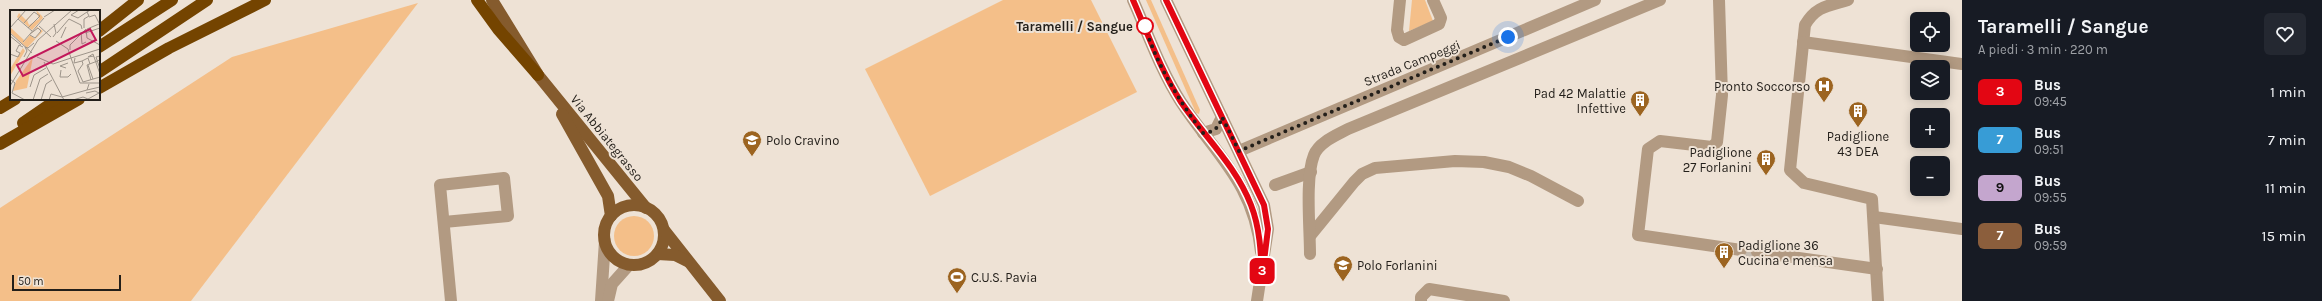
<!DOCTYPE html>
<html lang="it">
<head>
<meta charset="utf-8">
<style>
  body { margin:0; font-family:Karla,sans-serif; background:#242831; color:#f1f3f6; height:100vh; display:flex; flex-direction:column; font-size:15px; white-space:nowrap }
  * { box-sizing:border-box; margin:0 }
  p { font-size:13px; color:#9ea1a6 }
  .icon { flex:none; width:22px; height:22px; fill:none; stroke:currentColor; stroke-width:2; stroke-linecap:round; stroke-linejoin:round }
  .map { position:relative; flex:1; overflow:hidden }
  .panel { display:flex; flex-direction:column; background:#171b24; width:360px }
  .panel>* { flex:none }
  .badge { padding:0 8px; border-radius:6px; font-size:14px; line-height:26px }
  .fabs { position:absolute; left:1910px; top:12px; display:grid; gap:8px }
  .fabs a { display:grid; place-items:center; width:40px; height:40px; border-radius:6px; background:#171b24; box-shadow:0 2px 10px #0003; font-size:20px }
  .scale { position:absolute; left:12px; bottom:10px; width:109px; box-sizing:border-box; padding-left:4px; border:2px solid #231f1a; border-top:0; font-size:11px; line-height:14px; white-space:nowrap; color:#231f1a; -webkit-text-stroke:3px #eee2d5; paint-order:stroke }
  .you { position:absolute; width:20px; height:20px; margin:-10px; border:3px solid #fff; border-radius:50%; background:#1a73e8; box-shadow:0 0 0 6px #1a73e833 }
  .map>.badge { position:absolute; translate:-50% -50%; box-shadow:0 0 0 2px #fff }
  .round { display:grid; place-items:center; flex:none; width:42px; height:42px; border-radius:6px; background:#242831 }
  .headline { display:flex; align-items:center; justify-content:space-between; height:68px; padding:0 16px }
  h1 { font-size:19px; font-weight:700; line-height:30px }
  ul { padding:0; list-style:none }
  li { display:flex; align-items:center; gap:12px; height:48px; padding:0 16px }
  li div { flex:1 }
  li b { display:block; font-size:15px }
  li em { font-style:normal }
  li .badge { min-width:44px; font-weight:700; text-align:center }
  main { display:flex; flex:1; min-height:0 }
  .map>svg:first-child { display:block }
</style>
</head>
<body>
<main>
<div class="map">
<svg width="1962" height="301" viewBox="0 0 1962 301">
  <rect width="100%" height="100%" fill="#eee2d5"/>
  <g fill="#f4bf89">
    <polygon points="1003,0 1091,0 1137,92 930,196 865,69"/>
    <polygon points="1146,0 1151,0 1200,110 1199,114 1196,113"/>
    <polygon points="1412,0 1425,0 1433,21 1409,31"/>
    <polygon points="418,3 191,301 0,301 0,208 232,57"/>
    <circle cx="634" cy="236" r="20"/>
  </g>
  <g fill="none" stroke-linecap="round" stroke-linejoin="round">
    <polyline stroke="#c5bbb0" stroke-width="12" stroke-dasharray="12 6" stroke-linecap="butt" points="1741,250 1757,252"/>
    <g stroke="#b29a82" stroke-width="12">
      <path d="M1133,0C1148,34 1161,71 1181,102C1216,155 1254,183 1261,252"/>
      <polyline points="1166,0 1264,205 1268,229 1257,301"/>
      <polyline points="1400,0 1397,30 1399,37 1404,40 1439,24 1441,18 1433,0"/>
      <polyline points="1719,0 1722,95 1717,142 1712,147 1660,141 1648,149 1638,235 1741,250"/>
      <path d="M1848,0C1828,6 1816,6 1805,25L1790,170L1804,183L1872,199L1878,301"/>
      <polyline points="1803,42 1962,64"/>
      <polyline points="1203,133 1216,129 1222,117"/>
      <polyline points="1239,151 1595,0"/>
      <polyline points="1275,185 1311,172"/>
      <polyline points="1874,217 1962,229"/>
      <polyline points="444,222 508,216 504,178 440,185 451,301"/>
      <polyline points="1310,236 1354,182 1362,174 1375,168 1455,161 1484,162 1509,167 1531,176 1578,201"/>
      <polyline points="1757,252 1877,269"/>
      <path d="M1310,254C1310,228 1305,177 1314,155C1319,142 1337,135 1348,129L1660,0"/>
      <polyline points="601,301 605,241"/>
      <polyline points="608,301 612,284 629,265"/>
      <polyline points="1421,301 1421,297 1429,289 1504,301"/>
    </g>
    <g stroke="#855b2d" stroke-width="12">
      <polyline points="492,0 538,75 646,208"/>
      <polyline points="562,114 608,196 611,216"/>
      <circle cx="634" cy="235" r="30"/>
      <polyline points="664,230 720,301"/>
      <polyline points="658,254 675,255 687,261"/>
    </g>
    <g stroke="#744400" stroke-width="12">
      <polyline points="477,0 498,29 538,75"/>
      <polyline points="99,31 138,0"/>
      <polyline points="99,47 172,0"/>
      <polyline points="99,72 207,0"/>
      <polyline points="99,88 169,48 265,0"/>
      <polyline points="0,108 15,99"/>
      <polyline points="23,123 58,99"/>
      <polyline points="0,144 79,99"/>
    </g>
  </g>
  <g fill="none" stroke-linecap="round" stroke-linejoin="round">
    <g stroke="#fff" stroke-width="9">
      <path id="line" d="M1133,0C1148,34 1161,71 1181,102C1204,136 1236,166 1251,205C1260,228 1261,253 1262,277L1268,229L1264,205L1166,0"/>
    </g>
    <use href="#line" stroke="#e30613" stroke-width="6"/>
    <path stroke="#231f1a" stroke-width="4" stroke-dasharray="0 7.2" d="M1145,26C1156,64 1180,102 1203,133C1214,132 1219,128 1222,117L1239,151L1508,37"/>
  </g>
  <defs>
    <g id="hospital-pin" transform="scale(1)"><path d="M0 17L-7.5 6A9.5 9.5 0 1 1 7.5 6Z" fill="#9c6420" stroke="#eee2d5"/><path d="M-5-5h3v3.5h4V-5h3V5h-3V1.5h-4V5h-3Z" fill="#fff"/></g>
    <g id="building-pin" transform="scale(1)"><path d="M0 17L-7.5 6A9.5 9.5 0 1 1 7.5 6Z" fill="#9c6420" stroke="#eee2d5"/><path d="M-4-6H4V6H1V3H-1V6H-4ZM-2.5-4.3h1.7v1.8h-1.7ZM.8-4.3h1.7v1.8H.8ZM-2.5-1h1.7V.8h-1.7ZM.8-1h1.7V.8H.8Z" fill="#fff"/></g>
    <g id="university-pin" transform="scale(1)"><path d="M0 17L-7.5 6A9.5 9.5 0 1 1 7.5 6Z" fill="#9c6420" stroke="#eee2d5"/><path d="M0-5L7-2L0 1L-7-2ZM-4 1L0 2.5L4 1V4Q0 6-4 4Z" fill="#fff"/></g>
    <g id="stadium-pin" transform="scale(1)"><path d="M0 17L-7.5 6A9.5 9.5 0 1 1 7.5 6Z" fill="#9c6420" stroke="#eee2d5"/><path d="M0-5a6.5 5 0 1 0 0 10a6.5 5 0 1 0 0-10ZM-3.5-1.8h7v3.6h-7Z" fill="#fff"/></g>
  </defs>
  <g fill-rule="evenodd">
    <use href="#hospital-pin" x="1824" y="86"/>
    <use href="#building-pin" x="1640" y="100"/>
    <use href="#building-pin" x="1858" y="111"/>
    <use href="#university-pin" x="752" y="140"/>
    <use href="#building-pin" x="1766" y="159"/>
    <use href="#building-pin" x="1724" y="252"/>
    <use href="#university-pin" x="1343" y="265"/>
    <use href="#stadium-pin" x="957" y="277"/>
  </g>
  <circle fill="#fff" stroke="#e30613" stroke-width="2" cx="1145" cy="26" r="8"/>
  <g text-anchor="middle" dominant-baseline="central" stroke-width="4" stroke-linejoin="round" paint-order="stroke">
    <g font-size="13" font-weight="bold" fill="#231f1a" stroke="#eee2d5" text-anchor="end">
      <text x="1133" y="26">Taramelli / Sangue</text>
    </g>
    <g font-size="13" fill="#231f1a" stroke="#eee2d5">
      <text transform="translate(1412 63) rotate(-22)">Strada Campeggi</text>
      <text transform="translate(607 138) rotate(51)">Via Abbiategrasso</text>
    </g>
    <g font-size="13" fill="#231f1a" stroke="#eee2d5" text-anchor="start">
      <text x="1810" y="86" text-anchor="end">Pronto Soccorso</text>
      <text x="1626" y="93" text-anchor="end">Pad 42 Malattie<tspan x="1626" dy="15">Infettive</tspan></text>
      <text x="1858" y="136" text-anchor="middle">Padiglione<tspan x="1858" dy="15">43 DEA</tspan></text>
      <text x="766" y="140">Polo Cravino</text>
      <text x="1752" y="152" text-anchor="end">Padiglione<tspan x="1752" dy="15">27 Forlanini</tspan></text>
      <text x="1738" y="245">Padiglione 36<tspan x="1738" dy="15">Cucina e mensa</tspan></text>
      <text x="1357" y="265">Polo Forlanini</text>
      <text x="971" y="277">C.U.S. Pavia</text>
    </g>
  </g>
  <g transform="translate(10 10)">
    <rect width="90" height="90" fill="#eee2d5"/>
    <path d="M26,0L32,6L33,8L22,20L7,7L9,3L16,10L24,2L17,10L19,15L29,9ZM27,17L33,21L17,38L0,22V19L1,18L14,30L13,33L20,25L25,29L31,21L27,18L21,24ZM13,38L15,41L0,66V59ZM23,47L17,78L3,81L6,71Z" fill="#f4bf89"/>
    <path fill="none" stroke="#9d948a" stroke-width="1" d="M69,0L61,5L68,8L80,0M34,7L45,0M79,7L85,5L89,13M8,9L22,21M14,13L24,2L30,6L18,18M29,16L41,27M0,18L16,0M74,18V9L79,6L77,2M76,19L77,28L90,35M77,19L89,14M71,22L72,34L76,32M0,23L22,43M47,23L59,9L71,15L72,19M75,23L90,18M20,25L25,28L31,21L28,18L20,24M0,26L11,35M43,27L46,23L44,14M51,28L56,17M46,31L58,39L61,48L90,39M13,32L34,8M60,40V35L76,19M0,44L8,47L10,43L6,41L9,35L13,37M84,46L78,47L83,44L90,64M90,46L86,47L90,59M14,47L17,41L15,37L18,38L24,33M27,47L43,54L61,48L70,73H90M65,48L64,53L72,51L73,54L68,61M72,51L78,48L80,54M34,52L54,90M78,55L83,69M56,58L50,56L58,53M51,60L50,67H58L61,64M68,61L73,72L90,67M0,69L5,73L2,83L15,90M81,70L77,55L90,50M79,74L77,80L90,77M0,76L28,30L62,0M20,77L24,65L36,58M23,90L30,69L38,64M31,90L36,74L42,70M39,90L41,84L52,87L77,80M63,90L73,87L78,89L89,83L85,81L76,83"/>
    <path fill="#c2185b" fill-opacity="0.15" stroke="#c2185b" stroke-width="2" d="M80,19L86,30L13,66L7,55Z"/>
    <rect width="90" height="90" fill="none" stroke="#231f1a" stroke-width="2"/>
  </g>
</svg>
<div class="fabs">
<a><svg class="icon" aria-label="locate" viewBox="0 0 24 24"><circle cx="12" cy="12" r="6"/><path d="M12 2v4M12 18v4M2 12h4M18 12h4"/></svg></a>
<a><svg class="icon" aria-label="layers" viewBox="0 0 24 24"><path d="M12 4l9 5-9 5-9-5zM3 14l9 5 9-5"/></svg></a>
<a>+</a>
<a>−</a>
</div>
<div class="scale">50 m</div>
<div class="you" style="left:1508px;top:37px"></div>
<b class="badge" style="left:1262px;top:271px;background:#e30613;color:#fff">3</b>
</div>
<section class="panel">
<div class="headline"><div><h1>Taramelli / Sangue</h1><p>A piedi · 3 min · 220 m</p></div><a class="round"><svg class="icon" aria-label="heart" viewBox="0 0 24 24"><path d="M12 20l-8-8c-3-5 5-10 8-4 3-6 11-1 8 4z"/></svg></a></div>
<ul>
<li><span class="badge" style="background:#e30613;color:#fff">3</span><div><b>Bus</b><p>09:45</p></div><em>1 min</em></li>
<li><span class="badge" style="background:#379cd6;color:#fff">7</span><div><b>Bus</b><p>09:51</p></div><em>7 min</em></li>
<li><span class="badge" style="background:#c4a6ce;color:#111">9</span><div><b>Bus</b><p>09:55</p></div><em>11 min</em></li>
<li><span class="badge" style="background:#8b5e3c;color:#fff">7</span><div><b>Bus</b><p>09:59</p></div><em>15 min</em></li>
</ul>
</section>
</main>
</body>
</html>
